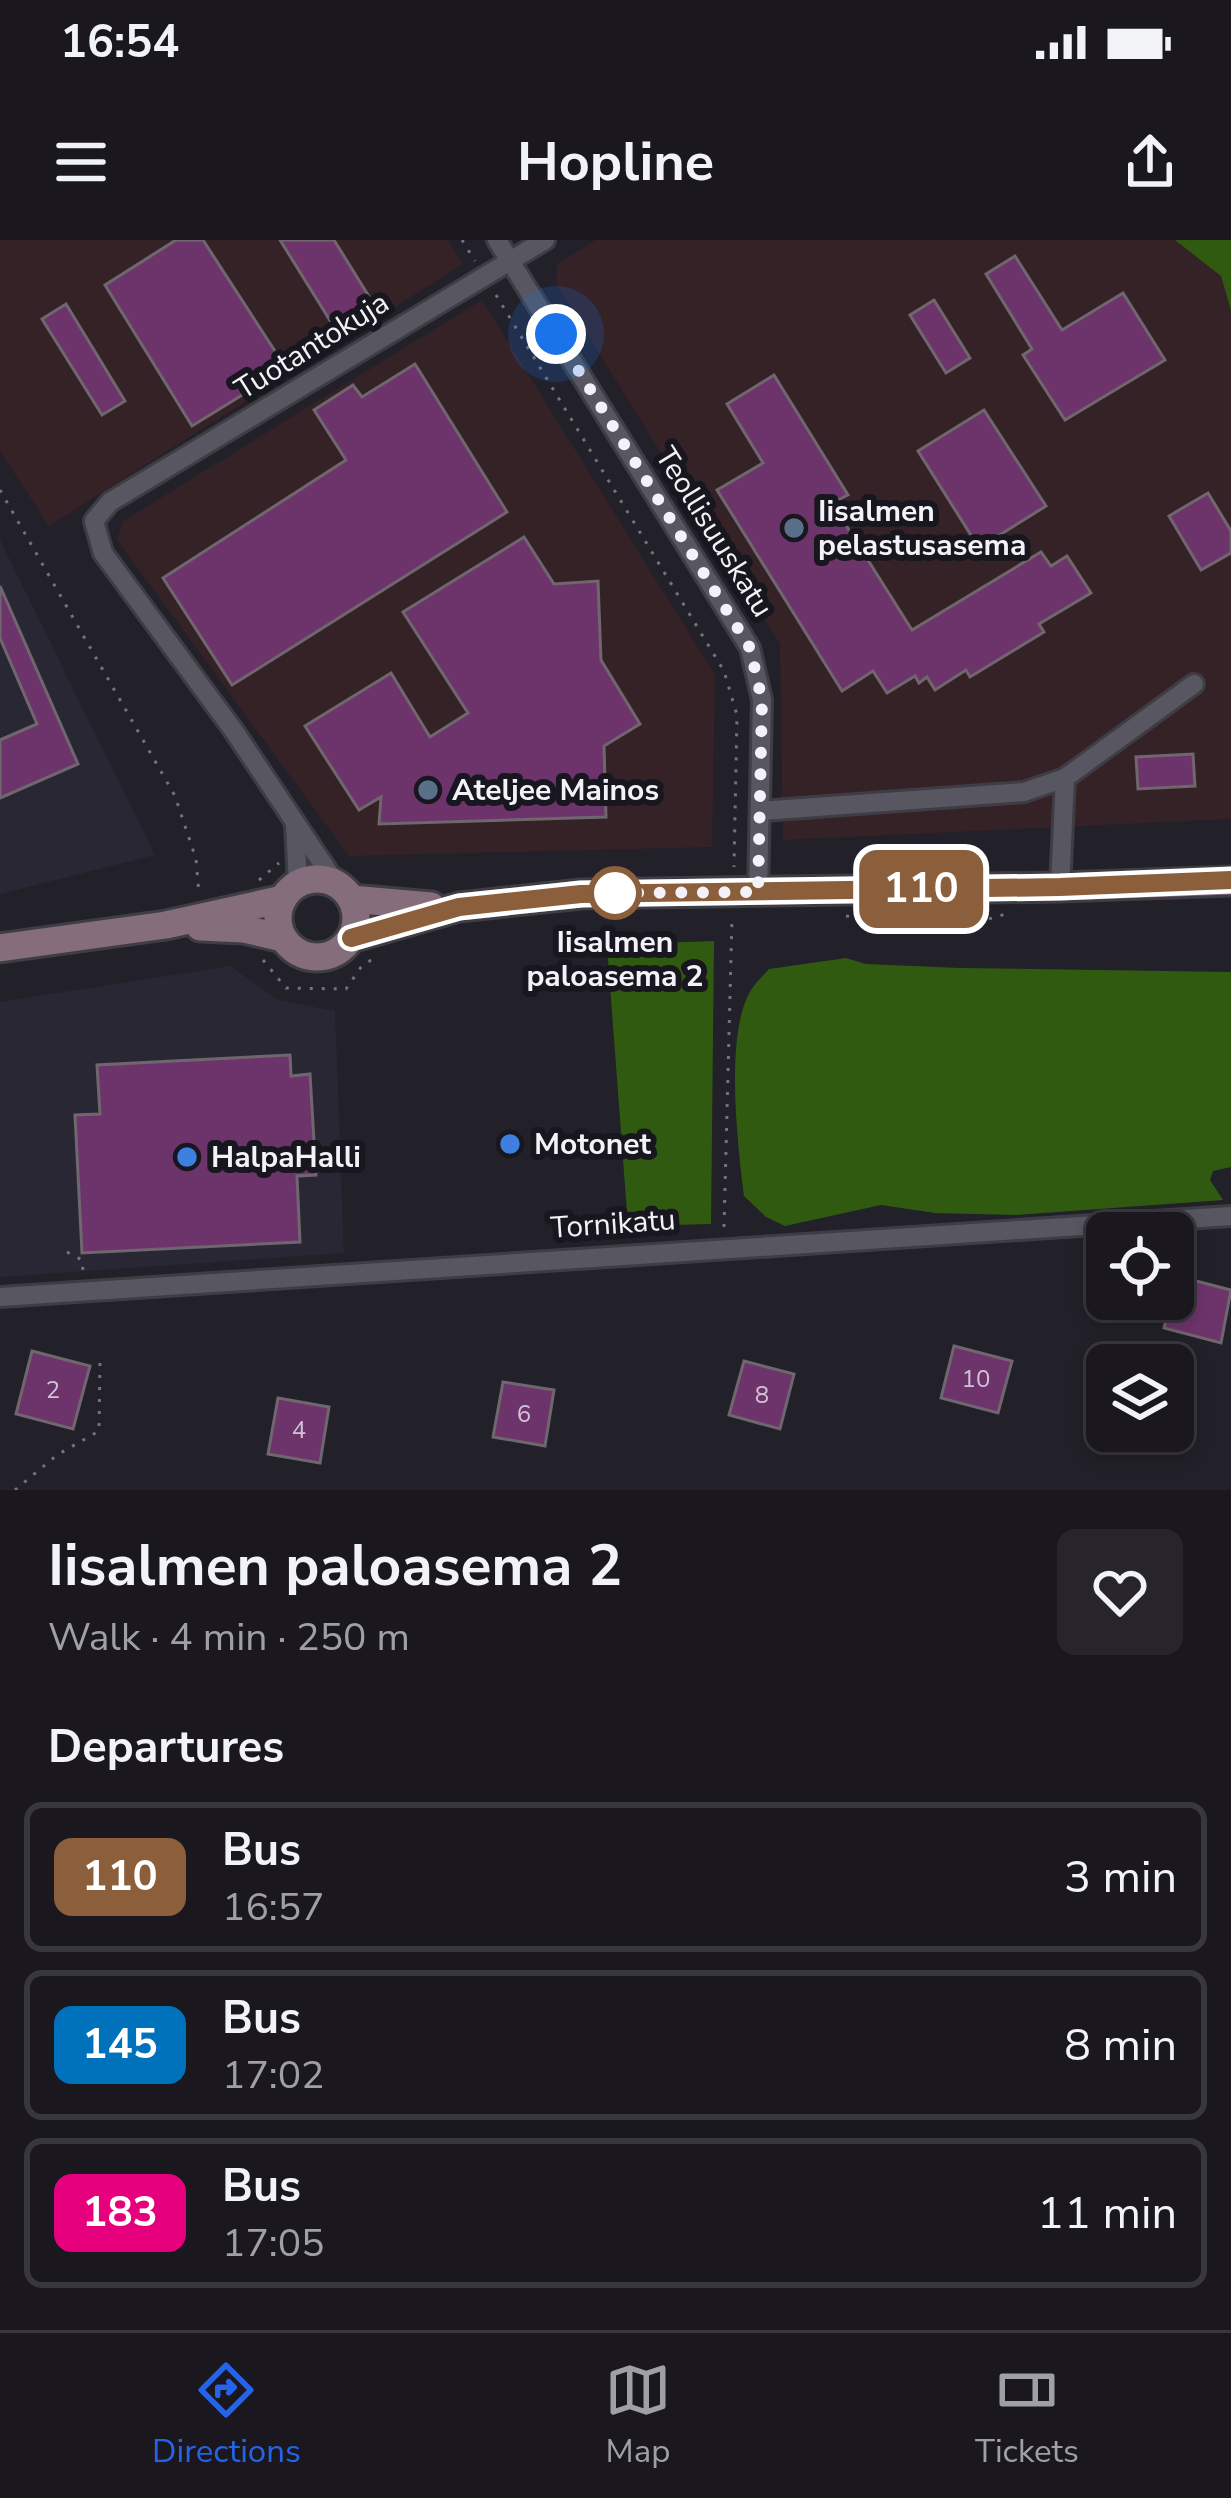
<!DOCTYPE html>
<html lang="en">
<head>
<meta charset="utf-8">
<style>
  body { margin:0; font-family:"Nunito Sans",sans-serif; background:#27252b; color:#f1f3f6; height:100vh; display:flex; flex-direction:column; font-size:45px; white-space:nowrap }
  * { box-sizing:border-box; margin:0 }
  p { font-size:39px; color:#9fa0a4 }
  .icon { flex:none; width:66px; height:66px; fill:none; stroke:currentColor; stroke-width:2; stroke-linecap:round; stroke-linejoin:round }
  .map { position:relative; height:1250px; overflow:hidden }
  .drawer { display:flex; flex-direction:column; background:#1a181e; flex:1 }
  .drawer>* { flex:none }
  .badge { padding:0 24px; border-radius:18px; font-size:42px; line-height:78px }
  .fabs { position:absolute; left:1086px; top:972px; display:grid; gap:24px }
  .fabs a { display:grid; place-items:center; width:108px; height:108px; border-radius:18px; background:#1a181e; box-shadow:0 6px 18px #0003,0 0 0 3px #38373c; font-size:60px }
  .you { position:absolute; width:60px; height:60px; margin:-30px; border:9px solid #fff; border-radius:50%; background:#1a73e8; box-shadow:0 0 0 18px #1a73e833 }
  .map>.badge { position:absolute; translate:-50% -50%; box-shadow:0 0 0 6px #fff }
  h2 { padding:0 48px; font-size:45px; line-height:108px }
  .round { display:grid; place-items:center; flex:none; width:126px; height:126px; border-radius:18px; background:#27252b }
  .head { display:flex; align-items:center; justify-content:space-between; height:204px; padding:0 48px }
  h1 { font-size:57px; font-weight:700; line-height:90px }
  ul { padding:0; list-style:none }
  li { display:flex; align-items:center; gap:36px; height:150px; margin:0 24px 18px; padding:0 24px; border:6px solid #38373c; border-radius:18px }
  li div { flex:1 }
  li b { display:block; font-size:45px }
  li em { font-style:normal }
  li .badge { min-width:132px; font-weight:700; text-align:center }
  .status { display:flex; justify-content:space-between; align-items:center; height:84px; padding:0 60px; background:#1a181e; direction:ltr }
  .status svg { height:33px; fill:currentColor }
  header { display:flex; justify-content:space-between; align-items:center; height:156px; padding:0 48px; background:#1a181e; font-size:54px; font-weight:700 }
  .menu { display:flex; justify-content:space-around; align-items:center; height:168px; border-top:3px solid #38373c; background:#1a181e; font-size:33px; color:#9fa0a4 }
  .menu a { display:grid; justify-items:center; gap:6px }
  .menu .current { color:#2563eb }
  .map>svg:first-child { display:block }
</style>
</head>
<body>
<div class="status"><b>16:54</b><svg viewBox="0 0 49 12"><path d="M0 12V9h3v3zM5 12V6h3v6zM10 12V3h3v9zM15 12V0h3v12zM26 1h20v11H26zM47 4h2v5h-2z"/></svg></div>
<header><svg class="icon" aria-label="menu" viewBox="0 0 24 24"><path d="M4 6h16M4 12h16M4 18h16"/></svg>Hopline<svg class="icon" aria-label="share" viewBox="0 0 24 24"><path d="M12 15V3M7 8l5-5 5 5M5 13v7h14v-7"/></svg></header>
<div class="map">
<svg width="1231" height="1250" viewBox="0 0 1231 1250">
  <rect width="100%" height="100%" fill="#222028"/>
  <g fill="#2a2735">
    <polygon points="0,300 155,615 0,654"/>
    <polygon points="230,726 278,760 335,771 344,1013 0,1037 0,762"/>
  </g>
  <g fill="#352227">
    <polygon points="0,0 448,0 463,24 49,286 0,211"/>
    <polygon points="596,0 1184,0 1221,36 1231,57 1231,579 783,600 780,404 556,44 557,24"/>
    <polygon points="482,60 715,435 712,607 349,616 117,300 123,281"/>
  </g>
  <g fill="#315a11">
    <polygon points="1175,0 1231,0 1231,70 1221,36"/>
    <polygon points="714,701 711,984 628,986 607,705"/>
    <path d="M846,718L866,724L960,728L1231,732V927L1213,931L1210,940L1223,960L1016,975L935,973L881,965L785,986L766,977L744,956C738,906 724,794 751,750C755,743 763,736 769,729Z"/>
  </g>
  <g fill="#6d346b" stroke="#6f666e" stroke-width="3">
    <polygon points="176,0 203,0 286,128 192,186 105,45"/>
    <polygon points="280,0 334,0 378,71 339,95"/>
    <polygon points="1015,16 1062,90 1123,53 1165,120 1065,180 1023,115 1032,109 986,34"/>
    <polygon points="934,60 970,118 946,133 910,75"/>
    <polygon points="66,64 125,161 102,175 42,79"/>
    <polygon points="415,124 507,272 232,445 163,338 346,220 314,170 353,145 362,157"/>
    <polygon points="774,135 848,255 832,263 912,390 1041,312 1051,326 1067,316 1091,353 1039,384 1044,392 970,437 966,430 935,450 927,437 919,443 915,436 887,453 873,431 842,451 717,250 763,223 727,164"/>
    <polygon points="984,170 1046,266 979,308 918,211"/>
    <polygon points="1208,253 1231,291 1231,313 1201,330 1169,276"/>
    <polygon points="524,297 554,344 598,341 601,420 640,484 604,506 606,577 379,584 381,557 359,570 305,486 391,433 430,497 468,473 403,372"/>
    <polygon points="0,346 78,524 0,558 0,500 37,484 0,398"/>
    <polygon points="1193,514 1195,546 1138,549 1136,517"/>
    <polygon points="290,815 291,836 310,834 316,935 297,936 300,1002 82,1013 75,875 100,874 97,825"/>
    <polygon points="1177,1036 1231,1050 1221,1103 1164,1088"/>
    <polygon points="954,1106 1012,1121 998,1173 941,1158"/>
    <polygon points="32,1111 90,1126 73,1189 16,1174"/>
    <polygon points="744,1121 794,1134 780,1189 729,1175"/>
    <polygon points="503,1142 554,1150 545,1206 493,1197"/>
    <polygon points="278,1158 329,1167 320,1223 268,1214"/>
  </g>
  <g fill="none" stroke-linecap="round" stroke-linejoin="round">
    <g stroke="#3e3d44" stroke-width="24">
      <g id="street">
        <polyline points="497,0 750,408 762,460 758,652"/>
        <polyline points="760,571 1024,552 1065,538 1194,444"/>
        <polyline points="295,585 298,645"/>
        <polyline points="337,645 234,491 103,313 94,281 110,262 545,0"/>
        <polyline points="1060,647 1065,538"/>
        <polyline points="0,1057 1231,976"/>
      </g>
    </g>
    <g stroke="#3e3d44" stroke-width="33">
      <g id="secondary">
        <circle cx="317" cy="678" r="39"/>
        <polyline points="351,659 431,666"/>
        <polyline points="200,687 244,689 283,698"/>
        <polyline points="351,698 459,667 581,654 1060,647 1231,641"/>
        <polyline points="0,708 166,685 283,659"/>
      </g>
    </g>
    <g stroke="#75737a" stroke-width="3" stroke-dasharray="3 9" stroke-linecap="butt">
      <polyline points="462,0 475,21"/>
      <polyline points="496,55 724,431 737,475 734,627"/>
      <polyline points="0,250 175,556 196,619 199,654"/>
      <polyline points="259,640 279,623"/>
      <path d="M846,676C902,683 954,693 1008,673"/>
      <polyline points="263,720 286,748 346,749 361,727 374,718"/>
      <polyline points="724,987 732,679"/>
      <polyline points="67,1012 82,1020 83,1031"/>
      <polyline points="15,1250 57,1215 99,1191 100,1119"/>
    </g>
    <use href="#street" stroke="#585660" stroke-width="18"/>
    <use href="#secondary" stroke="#866d7b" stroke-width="27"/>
  </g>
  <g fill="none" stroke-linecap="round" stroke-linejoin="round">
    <g stroke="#fff" stroke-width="27">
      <polyline id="line" points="351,698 459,667 581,654 1060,647 1231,640"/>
    </g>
    <use href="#line" stroke="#8b5e3c" stroke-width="18"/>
    <polyline stroke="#f3f2f8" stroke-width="12" stroke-dasharray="0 21.6" points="556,94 750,408 762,460 758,652 615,653"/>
  </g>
  <g fill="#5c6f8a" stroke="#18171f" stroke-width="4.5">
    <circle cx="794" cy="288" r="12"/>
    <circle cx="428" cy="550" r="12"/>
  </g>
  <circle fill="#fff" stroke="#8b5e3c" stroke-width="6" cx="615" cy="653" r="24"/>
  <g fill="#3f7fe0" stroke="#18171f" stroke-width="4.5">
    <circle cx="510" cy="904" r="12"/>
    <circle cx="187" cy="917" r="12"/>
  </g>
  <g text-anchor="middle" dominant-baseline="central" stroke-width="12" stroke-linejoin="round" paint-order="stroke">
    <g font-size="24" fill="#d2c2d5">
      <text x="976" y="1139">10</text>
      <text x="53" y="1150">2</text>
      <text x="762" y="1155">8</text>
      <text x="524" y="1174">6</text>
      <text x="299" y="1190">4</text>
    </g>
    <g font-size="30" fill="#f3f2f8" stroke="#18171f">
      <text transform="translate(312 106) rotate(-32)">Tuotantokuja</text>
      <text transform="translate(714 292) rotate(58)">Teollisuuskatu</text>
      <text transform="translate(613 984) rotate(-4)">Tornikatu</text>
    </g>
    <g font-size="30" font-weight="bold" fill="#f3f2f8" stroke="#18171f" text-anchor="start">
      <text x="818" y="271">Iisalmen<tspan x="818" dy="34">pelastusasema</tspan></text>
      <text x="452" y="550">Ateljee Mainos</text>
      <text x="534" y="904">Motonet</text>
      <text x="211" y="917">HalpaHalli</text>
    </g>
    <g font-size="30" font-weight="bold" fill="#f3f2f8" stroke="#18171f">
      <text x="615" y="702">Iisalmen<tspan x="615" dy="34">paloasema 2</tspan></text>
    </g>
  </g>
</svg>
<div class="fabs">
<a><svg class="icon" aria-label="locate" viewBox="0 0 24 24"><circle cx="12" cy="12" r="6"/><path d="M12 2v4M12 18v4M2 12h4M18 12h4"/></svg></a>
<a><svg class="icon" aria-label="layers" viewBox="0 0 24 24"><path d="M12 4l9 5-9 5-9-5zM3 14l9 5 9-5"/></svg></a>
</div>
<div class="you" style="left:556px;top:94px"></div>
<b class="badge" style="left:921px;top:649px;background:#8b5e3c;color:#fff">110</b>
</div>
<section class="drawer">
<div class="head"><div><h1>Iisalmen paloasema 2</h1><p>Walk · 4 min · 250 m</p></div><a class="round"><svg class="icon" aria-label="heart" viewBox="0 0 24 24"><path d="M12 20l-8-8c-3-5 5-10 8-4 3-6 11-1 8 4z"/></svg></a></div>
<h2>Departures</h2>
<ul>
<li><span class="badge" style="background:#8b5e3c;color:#fff">110</span><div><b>Bus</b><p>16:57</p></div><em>3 min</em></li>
<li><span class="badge" style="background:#0072bc;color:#fff">145</span><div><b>Bus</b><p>17:02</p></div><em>8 min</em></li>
<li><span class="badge" style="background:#e6007e;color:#fff">183</span><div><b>Bus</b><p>17:05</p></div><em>11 min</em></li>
</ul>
</section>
<nav class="menu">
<a class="current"><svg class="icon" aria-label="directions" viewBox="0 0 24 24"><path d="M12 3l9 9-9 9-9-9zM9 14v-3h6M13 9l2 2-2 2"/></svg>Directions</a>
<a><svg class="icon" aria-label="map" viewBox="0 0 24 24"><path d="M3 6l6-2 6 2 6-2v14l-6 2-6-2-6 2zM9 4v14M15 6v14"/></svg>Map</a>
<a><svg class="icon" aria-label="tickets" viewBox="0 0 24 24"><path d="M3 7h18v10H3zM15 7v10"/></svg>Tickets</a>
</nav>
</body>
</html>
